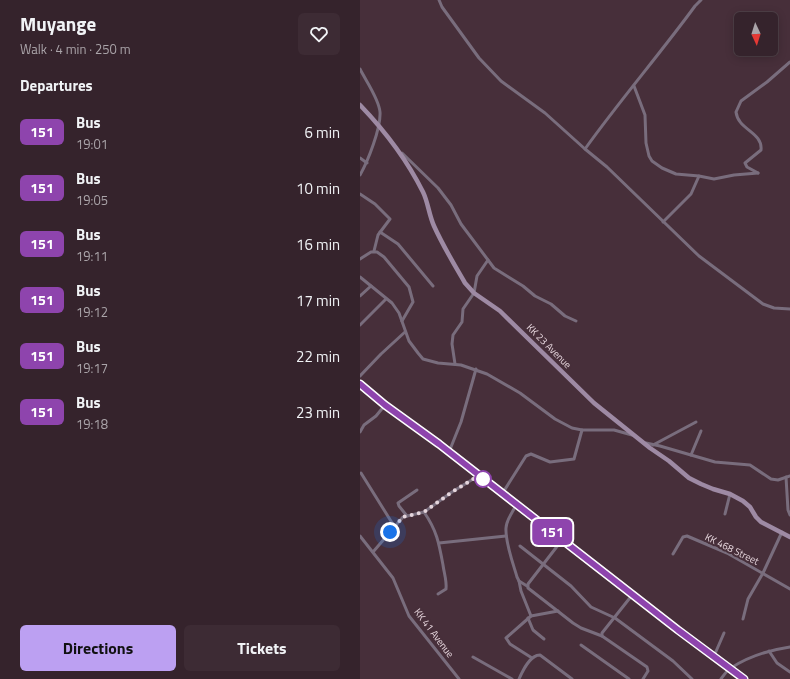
<!DOCTYPE html>
<html lang="en">
<head>
<meta charset="utf-8">
<style>
  body { margin:0; font-family:"Titillium Web",sans-serif; background:#3d2b34; color:#f1f3f6; height:100vh; display:flex; flex-direction:column; font-size:15px; white-space:nowrap }
  * { box-sizing:border-box; margin:0 }
  p { font-size:13px; color:#aaa4a9 }
  .icon { flex:none; width:22px; height:22px; fill:none; stroke:currentColor; stroke-width:2; stroke-linecap:round; stroke-linejoin:round }
  .map { position:relative; flex:1; overflow:hidden }
  .side { display:flex; flex-direction:column; background:#35232c; width:360px }
  .side>* { flex:none }
  .badge { padding:0 8px; border-radius:6px; font-size:14px; line-height:26px }
  .needle { width:26px; rotate:176deg }
  .tools { position:absolute; left:374px; top:12px; display:grid; gap:8px }
  .tools a { display:grid; place-items:center; width:44px; height:44px; border-radius:6px; background:#35232c; box-shadow:0 2px 10px #0003,0 0 0 1px #4f4048; font-size:20px }
  .you { position:absolute; width:20px; height:20px; margin:-10px; border:3px solid #fff; border-radius:50%; background:#1a73e8; box-shadow:0 0 0 6px #1a73e833 }
  .map>.badge { position:absolute; translate:-50% -50%; box-shadow:0 0 0 2px #fff }
  h2 { padding:0 20px; font-size:15px; line-height:36px }
  .round { display:grid; place-items:center; flex:none; width:42px; height:42px; border-radius:6px; background:#3d2b34 }
  .headline { display:flex; align-items:center; justify-content:space-between; height:68px; padding:0 20px }
  h1 { font-size:19px; font-weight:700; line-height:30px }
  .primary-button { display:flex; gap:8px; margin-top:auto; padding:8px 20px }
  .primary-button a { flex:1; height:46px; border-radius:6px; background:#bca0f2; color:#111; font-size:16px; font-weight:700; line-height:46px; text-align:center }
  .primary-button a+a { background:#3d2b34; color:#f1f3f6 }
  ul { padding:0; list-style:none }
  li { display:flex; align-items:center; gap:12px; height:56px; padding:0 20px }
  li div { flex:1 }
  li b { display:block; font-size:15px }
  li em { font-style:normal }
  li .badge { min-width:44px; font-weight:700; text-align:center }
  main { display:flex; flex:1; min-height:0 }
  .map>svg:first-child { display:block }
</style>
</head>
<body>
<main>
<section class="side">
<div class="headline"><div><h1>Muyange</h1><p>Walk · 4 min · 250 m</p></div><a class="round"><svg class="icon" aria-label="heart" viewBox="0 0 24 24"><path d="M12 20l-8-8c-3-5 5-10 8-4 3-6 11-1 8 4z"/></svg></a></div>
<h2>Departures</h2>
<ul>
<li><span class="badge" style="background:#8e44ad;color:#fff">151</span><div><b>Bus</b><p>19:01</p></div><em>6 min</em></li>
<li><span class="badge" style="background:#8e44ad;color:#fff">151</span><div><b>Bus</b><p>19:05</p></div><em>10 min</em></li>
<li><span class="badge" style="background:#8e44ad;color:#fff">151</span><div><b>Bus</b><p>19:11</p></div><em>16 min</em></li>
<li><span class="badge" style="background:#8e44ad;color:#fff">151</span><div><b>Bus</b><p>19:12</p></div><em>17 min</em></li>
<li><span class="badge" style="background:#8e44ad;color:#fff">151</span><div><b>Bus</b><p>19:17</p></div><em>22 min</em></li>
<li><span class="badge" style="background:#8e44ad;color:#fff">151</span><div><b>Bus</b><p>19:18</p></div><em>23 min</em></li>
</ul>
<div class="primary-button"><a>Directions</a><a>Tickets</a></div>
</section>
<div class="map">
<svg width="430" height="679" viewBox="0 0 430 679">
  <rect width="100%" height="100%" fill="#472f3a"/>
  <g fill="none" stroke-linecap="round" stroke-linejoin="round">
    <g stroke="#796d7d" stroke-width="3">
      <polyline points="79,0 82,7 119,58 141,81 185,113 225,149"/>
      <path d="M341,0L335,6C300,54 260,100 225,149L247,167L339,256L403,304L414,308L430,309"/>
      <path d="M0,69C6,81 19,99 20,112C21,128 8,161 0,175"/>
      <polyline points="274,86 285,115 286,143 289,156 292,161 302,168 316,174 339,176 354,179 374,175 398,173"/>
      <polyline points="42,153 78,188 91,205 101,224 134,268 163,286 175,296 191,304 205,316 216,321"/>
      <polyline points="0,158 7,163"/>
      <path d="M398,173L387,167L385,163L401,150C403,132 378,130 376,112L381,101L407,82L430,62"/>
      <polyline points="0,194 15,204 30,219 18,235 14,251"/>
      <polyline points="303,222 331,194 339,176"/>
      <polyline points="20,232 38,244 73,286"/>
      <polyline points="0,259 11,252 17,252 24,257 49,287 53,302 42,321"/>
      <polyline points="0,277 32,303 39,313 49,341 58,353 63,359 78,363 101,365 127,374 160,393 195,419 212,428 222,430 254,430 272,435"/>
      <polyline points="0,296 11,286"/>
      <polyline points="0,325 26,299"/>
      <polyline points="95,364 92,344 93,335 102,322 103,309 114,293 117,276 128,260"/>
      <polyline points="0,376 21,354 45,332"/>
      <polyline points="0,432 4,425 16,416 25,405"/>
      <polyline points="286,443 300,446 355,462 390,465 411,479 418,480 430,476"/>
      <polyline points="293,445 336,422"/>
      <polyline points="89,452 101,422 116,369"/>
      <polyline points="331,455 341,431"/>
      <polyline points="1,473 34,526"/>
      <polyline points="426,477 428,510 430,515"/>
      <polyline points="142,494 166,456 171,454 190,462 214,459 222,430"/>
      <path d="M156,505C153,512 146,520 146,528C145,542 153,563 157,577L159,581L167,586"/>
      <path d="M64,512C77,531 79,543 83,565C84,573 87,581 86,589L78,594"/>
      <polyline points="365,514 370,494"/>
      <polyline points="47,516 39,506 38,503 57,490"/>
      <polyline points="0,536 33,578 49,616 99,679"/>
      <polyline points="202,540 168,584 168,588 213,623 221,628 242,636"/>
      <polyline points="79,543 146,536"/>
      <polyline points="160,546 211,586 231,607 255,618 313,661 332,679"/>
      <polyline points="13,552 43,517 64,512 92,492 118,476"/>
      <polyline points="313,554 323,537 327,536 367,553 430,589"/>
      <polyline points="159,581 161,591 171,616"/>
      <polyline points="273,594 242,633 242,636 287,667 288,671 283,679"/>
      <polyline points="168,618 173,630 184,639"/>
      <polyline points="383,619 388,599 403,573 422,532"/>
      <polyline points="221,645 269,679"/>
      <polyline points="409,651 417,663 430,672"/>
      <polyline points="354,656 364,633"/>
      <polyline points="113,657 152,679"/>
      <polyline points="172,658 150,644 146,638 171,616 198,611"/>
      <path d="M159,679C163,670 170,655 180,655L212,679"/>
      <path d="M361,679C364,675 367,670 371,668C389,656 410,650 430,647"/>
    </g>
    <polyline stroke="#796d7d" stroke-width="4" points="0,384 25,405 79,444 318,630 384,679"/>
    <path stroke="#9e8aa4" stroke-width="4.5" d="M0,105C26,132 46,158 63,192C68,202 69,215 74,226C83,246 94,264 105,283L114,293L140,311L234,403L290,448L309,461L329,478L341,484L353,489L370,494L383,501L390,507L396,517L401,522L430,537"/>
  </g>
  <g fill="none" stroke-linecap="round" stroke-linejoin="round">
    <g stroke="#fff" stroke-width="9">
      <polyline id="line" points="0,384 25,405 79,444 318,630 384,679"/>
    </g>
    <use href="#line" stroke="#8e44ad" stroke-width="6"/>
    <polyline stroke="#e5d5dc" stroke-width="4" stroke-dasharray="0 7.2" points="30,532 43,517 64,512 92,492 118,476 123,479"/>
  </g>
  <circle fill="#fff" stroke="#8e44ad" stroke-width="2" cx="123" cy="479" r="8"/>
  <g text-anchor="middle" dominant-baseline="central" stroke-width="4" stroke-linejoin="round" paint-order="stroke">
    <g font-size="10" fill="#e5d5dc" stroke="#472f3a">
      <text transform="translate(189 346) rotate(45)">KK 23 Avenue</text>
      <text transform="translate(372 549) rotate(26)">KK 468 Street</text>
      <text transform="translate(74 633) rotate(53)">KK 41 Avenue</text>
    </g>
  </g>
</svg>
<div class="tools">
<a><svg class="needle" viewBox="-14 -14 28 28"><path d="M0-13l5 13h-10z" fill="#e53935"/><path d="M0 13l5-13h-10z" fill="#aaa4a9"/></svg></a>
</div>
<div class="you" style="left:30px;top:532px"></div>
<b class="badge" style="left:192px;top:532px;background:#8e44ad;color:#fff">151</b>
</div>
</main>
</body>
</html>
